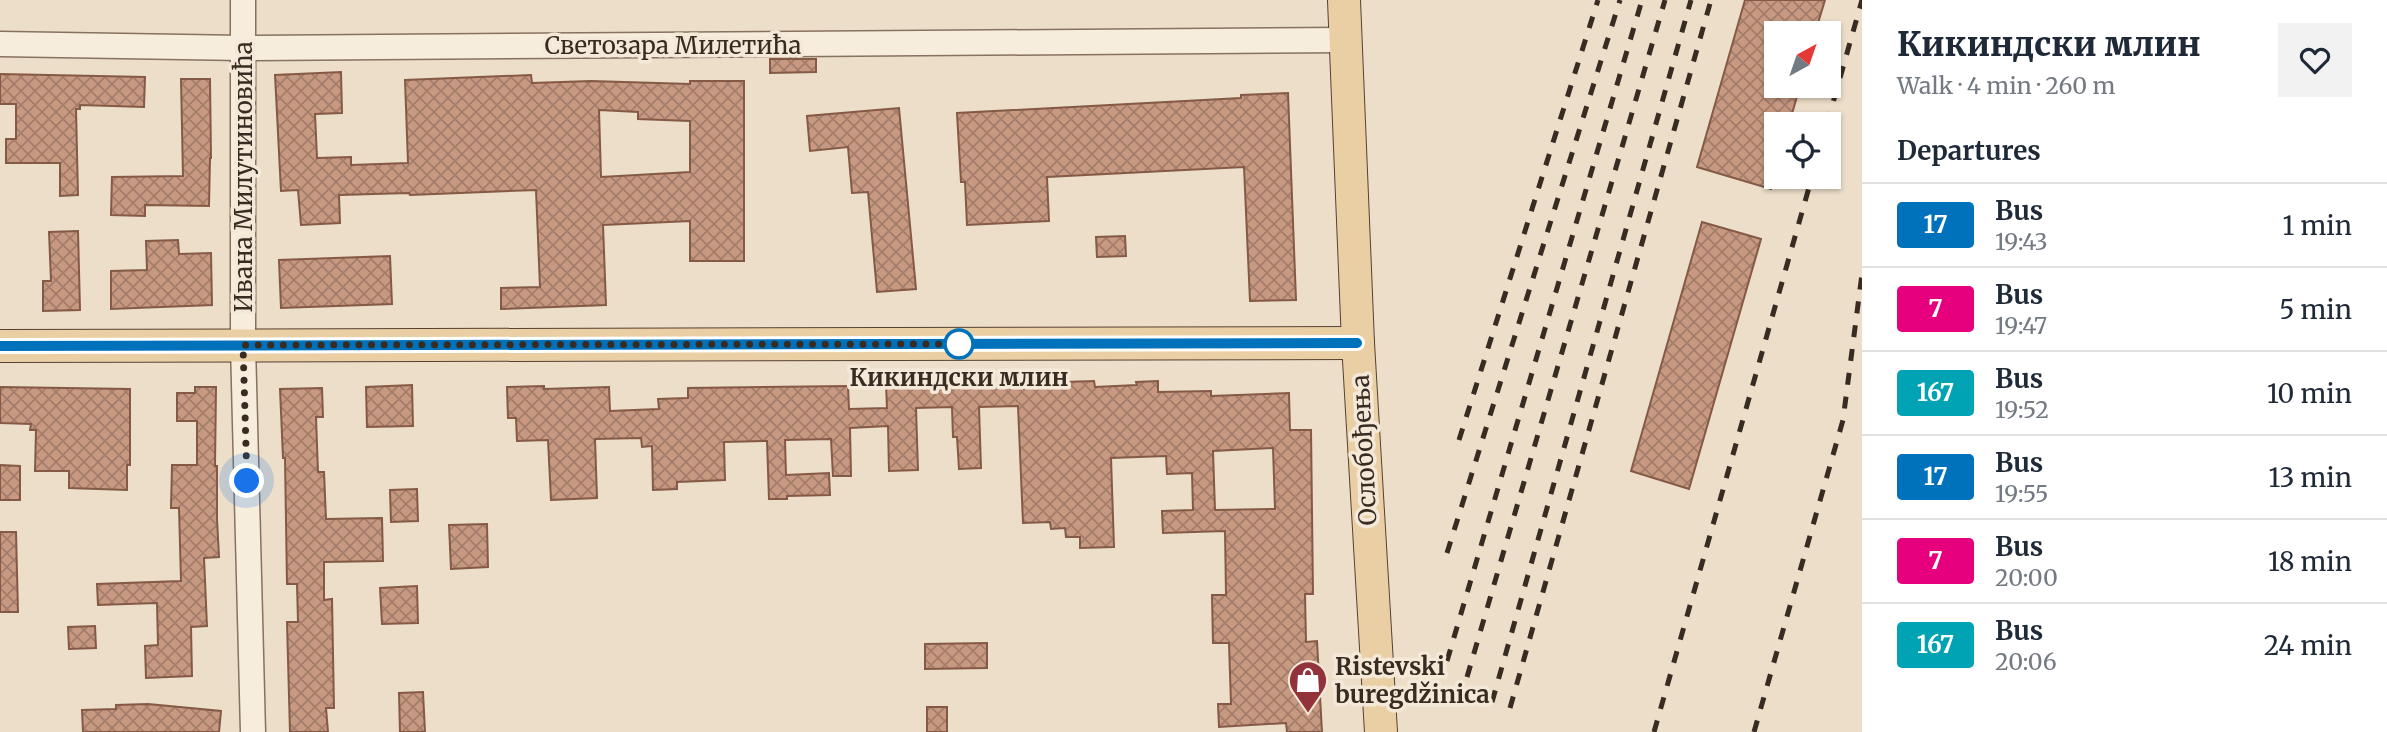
<!DOCTYPE html>
<html lang="en">
<head>
<meta charset="utf-8">
<style>
  body { margin:0; font-family:Merriweather,serif; background:#f2f2f3; color:#1f2937; height:100vh; display:flex; flex-direction:column; font-size:26px; white-space:nowrap }
  * { box-sizing:border-box; margin:0 }
  p { font-size:23px; color:#747a83 }
  .icon { flex:none; width:38px; height:38px; fill:none; stroke:currentColor; stroke-width:2; stroke-linecap:round; stroke-linejoin:round }
  .map { position:relative; flex:1; overflow:hidden }
  .sheet { display:flex; flex-direction:column; background:#fff; width:525px }
  .sheet>* { flex:none }
  .badge { padding:0 14px; border-radius:5px; font-size:24px; line-height:46px }
  .needle { width:46px; rotate:40deg }
  .tools { position:absolute; left:1764px; top:21px; display:grid; gap:14px }
  .tools a { display:grid; place-items:center; width:77px; height:77px; border-radius:0px; background:#fff; box-shadow:0 2px 5px #0004; font-size:35px }
  .you { position:absolute; width:35px; height:35px; margin:-18px; border:5px solid #fff; border-radius:50%; background:#1a73e8; box-shadow:0 0 0 10px #1a73e833 }
  .map>.badge { position:absolute; translate:-50% -50%; box-shadow:0 0 0 4px #fff }
  h2 { padding:0 35px; font-size:26px; line-height:63px }
  .round { display:grid; place-items:center; flex:none; width:74px; height:74px; border-radius:0px; background:#f2f2f3 }
  .head { display:flex; align-items:center; justify-content:space-between; height:119px; padding:0 35px }
  h1 { font-size:33px; font-weight:800; line-height:52px }
  ul { padding:0; list-style:none }
  li { display:flex; align-items:center; gap:21px; height:84px; padding:0 35px; border-top:2px solid #e0e1e3 }
  li div { flex:1 }
  li b { display:block; font-size:26px }
  li em { font-style:normal }
  li .badge { min-width:77px; font-weight:700; text-align:center }
  main { display:flex; flex:1; min-height:0 }
  .map>svg:first-child { display:block }
</style>
</head>
<body>
<main>
<div class="map">
<svg width="1862" height="732" viewBox="0 0 1862 732">
  <defs>
    <pattern id="building-cross-hatch" width="8" height="8" patternUnits="userSpaceOnUse" patternTransform="scale(1.75)"><rect width="8" height="8" fill="#c79981"/><path d="M0 0l8 8M0 8l8-8" fill="none" stroke="#a37d69"/></pattern>
  </defs>
  <rect width="100%" height="100%" fill="#ecdec9"/>
  <g fill="url(#building-cross-hatch)" stroke="#845a46" stroke-width="2" fill-rule="evenodd">
    <polygon points="1745,0 1825,0 1815,33 1776,33 1776,86 1800,86 1789,124 1776,124 1776,169 1771,189 1697,167"/>
    <polygon points="770,59 816,59 816,72 770,73"/>
    <path d="M341,72L342,113L315,114L317,158L351,157V165L408,163L405,80L531,75L532,83L591,81L690,84V81H744V261H690V221L603,225L606,305L501,309V288L540,287L536,190L410,195L409,193L339,195L340,223L301,225L298,190L281,191L275,75ZM599,110L638,112V119L690,121V172L601,177Z"/>
    <polygon points="0,74 145,77 144,107 80,105 80,109 76,109 78,195 60,196 60,163 6,163 6,139 16,139 16,104 0,104"/>
    <polygon points="181,79 210,79 211,158 210,158 209,206 145,205 145,216 111,215 112,177 183,176"/>
    <polygon points="1288,93 1296,300 1250,301 1244,167 1047,177 1049,221 967,225 965,182 961,182 957,113 1241,98 1241,95"/>
    <polygon points="899,108 916,289 877,292 868,192 852,193 848,147 810,151 807,116"/>
    <polygon points="1702,222 1761,239 1689,489 1631,471"/>
    <polygon points="78,231 80,310 43,311 43,281 51,281 49,232"/>
    <polygon points="1125,236 1126,256 1097,257 1096,237"/>
    <polygon points="178,240 179,254 211,253 212,305 111,309 111,271 147,270 146,241"/>
    <polygon points="390,256 392,304 281,308 279,260"/>
    <path d="M1094,381L1095,387L1137,385L1136,382L1158,381V392L1211,391V396L1289,393L1290,430H1311L1313,594H1305L1306,642L1317,641L1322,732H1287L1286,723L1219,727L1218,704H1231L1229,643H1213L1212,595H1226L1225,531L1163,533L1162,511L1193,510L1192,473L1167,474L1166,456L1111,458L1114,547L1080,548V537H1066L1065,528L1051,529L1050,522L1023,523L1018,406L979,407L981,468L959,469L957,437H953L952,407L916,408L918,470L889,471L888,426L850,428L851,476H833L831,439L785,440L786,475L829,473L830,495L787,496V499H769L767,441L724,442L725,480L677,482V489L653,490L652,446L642,447L641,438L595,439L597,498L551,500L548,440L517,441L516,418H508L507,387L544,386V389L609,387L610,411L659,409L658,399L688,398V388L848,386L849,409L887,408L886,384L915,383V387ZM1273,448L1275,509L1215,510L1213,451Z"/>
    <polygon points="412,385 413,426 367,427 366,387"/>
    <polygon points="0,387 130,389 130,465 127,465 127,490 69,488 69,471 35,471 36,430 30,430 31,424 0,423"/>
    <polygon points="195,387 216,387 215,466 217,466 217,519 219,557 204,558 207,626 191,627 192,676 146,678 145,646 158,645 157,603 98,605 97,584 181,581 179,508 171,508 172,465 197,465 197,421 177,421 177,393 195,393"/>
    <polygon points="322,388 323,417 316,417 318,472 324,472 326,519 382,518 383,561 324,562 324,600 332,599 334,708 326,708 328,732 290,732 287,622 298,622 297,584 287,584 285,458 283,458 280,389"/>
    <polygon points="0,465 20,466 20,500 0,500"/>
    <polygon points="417,489 418,521 391,522 390,490"/>
    <polygon points="487,524 488,567 451,569 449,525"/>
    <polygon points="0,532 16,532 18,612 0,612"/>
    <polygon points="417,586 418,623 382,624 380,588"/>
    <polygon points="95,626 96,648 69,649 68,627"/>
    <polygon points="987,643 987,668 925,669 925,644"/>
    <polygon points="423,692 425,732 400,732 399,693"/>
    <polygon points="148,704 221,711 219,732 83,732 82,710 116,709 116,705"/>
    <rect x="927" y="707" width="20" height="25"/>
  </g>
  <g fill="none" stroke-linecap="round" stroke-linejoin="round">
    <g stroke="#87715f" stroke-width="27">
      <g id="minor">
        <polyline points="243,0 243,345 253,732"/>
        <polyline points="0,44 243,48 1345,40"/>
      </g>
    </g>
    <g stroke="#554032" stroke-width="34">
      <g id="major">
        <polyline points="1344,0 1358,343 1381,732"/>
        <polyline points="0,346 1358,343"/>
      </g>
    </g>
    <use href="#minor" stroke="#f7eddc" stroke-width="24"/>
    <use href="#major" stroke="#ebcfa4" stroke-width="32"/>
    <g stroke="#382b21" stroke-width="5" stroke-dasharray="12 12" stroke-linecap="butt">
      <polyline points="1827,124 1862,0"/>
      <polyline points="1459,440 1598,0"/>
      <polyline points="1447,553 1620,0"/>
      <polyline points="1447,661 1642,0"/>
      <polyline points="1467,677 1665,0"/>
      <polyline points="1492,702 1691,0"/>
      <polyline points="1510,708 1711,0"/>
      <polyline points="1654,732 1812,177"/>
      <polyline points="1754,732 1843,420 1862,274"/>
    </g>
  </g>
  <g fill="none" stroke-linecap="round" stroke-linejoin="round">
    <g stroke="#fff" stroke-width="16">
      <polyline id="line" points="0,346 1357,343"/>
    </g>
    <use href="#line" stroke="#0072bc" stroke-width="10"/>
    <polyline stroke="#382b21" stroke-width="7" stroke-dasharray="0 12.6" points="247,481 243,345 968,344 959,344"/>
  </g>
  <defs>
    <g id="shop-pin" transform="scale(2.0125)"><path d="M0 17L-7.5 6A9.5 9.5 0 1 1 7.5 6Z" fill="#92333b" stroke="#f4e9d8"/><path d="M-5-2.5h2.3a2.7 3.5 0 0 1 5.4 0H5L5.5 6h-11ZM-1.5-2.5h3a1.5 2.3 0 0 0-3 0Z" fill="#fff"/></g>
  </defs>
  <g fill-rule="evenodd">
    <use href="#shop-pin" x="1308" y="680"/>
  </g>
  <circle fill="#fff" stroke="#0072bc" stroke-width="3.5" cx="959" cy="344" r="14"/>
  <g text-anchor="middle" dominant-baseline="central" stroke-width="7" stroke-linejoin="round" paint-order="stroke">
    <g font-size="24" fill="#382b21" stroke="#f4e9d8">
      <text x="673" y="45">Светозара Милетића</text>
      <text transform="translate(243 177) rotate(-90)">Ивана Милутиновића</text>
      <text transform="translate(1364 450) rotate(-93)">Ослобођења</text>
    </g>
    <g font-size="24" font-weight="bold" fill="#382b21" stroke="#f4e9d8">
      <text x="959" y="377">Кикиндски млин</text>
    </g>
    <g font-size="24" font-weight="bold" fill="#382b21" stroke="#f4e9d8" text-anchor="start">
      <text x="1335" y="666">Ristevski<tspan x="1335" dy="28">buregdžinica</tspan></text>
    </g>
  </g>
</svg>
<div class="tools">
<a><svg class="needle" viewBox="-14 -14 28 28"><path d="M0-13l5 13h-10z" fill="#e53935"/><path d="M0 13l5-13h-10z" fill="#747a83"/></svg></a>
<a><svg class="icon" aria-label="locate" viewBox="0 0 24 24"><circle cx="12" cy="12" r="6"/><path d="M12 2v4M12 18v4M2 12h4M18 12h4"/></svg></a>
</div>
<div class="you" style="left:247px;top:481px"></div>
</div>
<section class="sheet">
<div class="head"><div><h1>Кикиндски млин</h1><p>Walk · 4 min · 260 m</p></div><a class="round"><svg class="icon" aria-label="heart" viewBox="0 0 24 24"><path d="M12 20l-8-8c-3-5 5-10 8-4 3-6 11-1 8 4z"/></svg></a></div>
<h2>Departures</h2>
<ul>
<li><span class="badge" style="background:#0072bc;color:#fff">17</span><div><b>Bus</b><p>19:43</p></div><em>1 min</em></li>
<li><span class="badge" style="background:#e6007e;color:#fff">7</span><div><b>Bus</b><p>19:47</p></div><em>5 min</em></li>
<li><span class="badge" style="background:#00a3b4;color:#fff">167</span><div><b>Bus</b><p>19:52</p></div><em>10 min</em></li>
<li><span class="badge" style="background:#0072bc;color:#fff">17</span><div><b>Bus</b><p>19:55</p></div><em>13 min</em></li>
<li><span class="badge" style="background:#e6007e;color:#fff">7</span><div><b>Bus</b><p>20:00</p></div><em>18 min</em></li>
<li><span class="badge" style="background:#00a3b4;color:#fff">167</span><div><b>Bus</b><p>20:06</p></div><em>24 min</em></li>
</ul>
</section>
</main>
</body>
</html>
